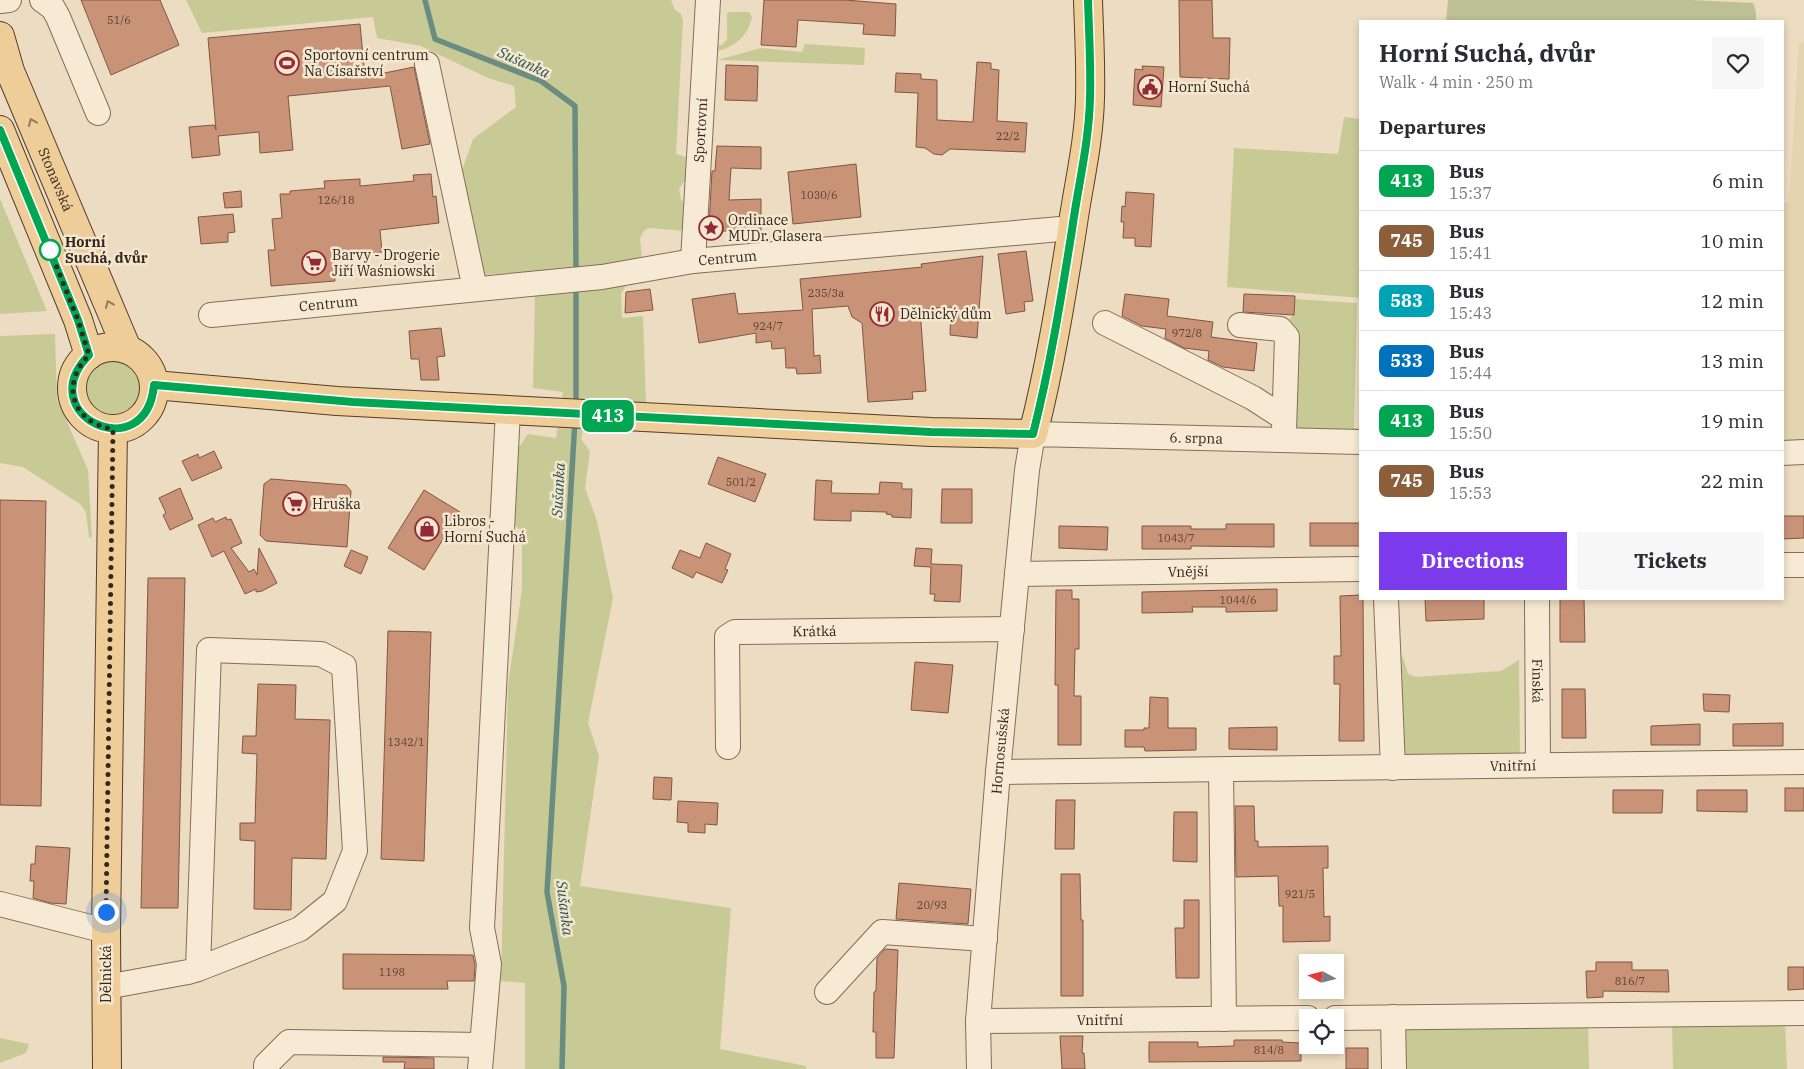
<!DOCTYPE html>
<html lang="en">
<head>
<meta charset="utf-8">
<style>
  body { margin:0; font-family:"IBM Plex Serif",serif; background:#f7f7f7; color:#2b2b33; height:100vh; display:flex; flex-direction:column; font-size:19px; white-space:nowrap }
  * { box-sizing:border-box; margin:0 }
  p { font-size:16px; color:#7c7c81 }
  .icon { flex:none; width:28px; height:28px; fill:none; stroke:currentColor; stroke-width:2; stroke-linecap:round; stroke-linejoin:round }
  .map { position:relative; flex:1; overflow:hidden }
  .side { position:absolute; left:1359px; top:20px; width:425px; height:580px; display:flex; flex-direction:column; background:#fff; border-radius:0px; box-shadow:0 2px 8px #0003 }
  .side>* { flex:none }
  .badge { padding:0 10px; border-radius:8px; font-size:18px; line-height:32px }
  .needle { width:32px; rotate:277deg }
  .fabs { position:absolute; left:1299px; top:954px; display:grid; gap:10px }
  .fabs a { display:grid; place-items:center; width:45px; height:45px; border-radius:0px; background:#fff; box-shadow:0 2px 8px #0003; font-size:25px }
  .you { position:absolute; width:25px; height:25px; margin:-12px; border:4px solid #fff; border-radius:50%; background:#1a73e8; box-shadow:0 0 0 8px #1a73e833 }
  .map>.badge { position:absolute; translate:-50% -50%; box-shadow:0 0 0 2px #fff }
  h2 { padding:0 20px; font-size:19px; line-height:45px }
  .round { display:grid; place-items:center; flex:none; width:52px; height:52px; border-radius:0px; background:#f7f7f7 }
  .headline { display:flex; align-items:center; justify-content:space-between; height:85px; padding:0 20px }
  h1 { font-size:24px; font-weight:800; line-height:38px }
  .cta { display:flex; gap:10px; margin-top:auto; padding:10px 20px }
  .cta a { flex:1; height:58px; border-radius:0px; background:#7c3aed; color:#fff; font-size:20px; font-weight:800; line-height:58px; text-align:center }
  .cta a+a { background:#f7f7f7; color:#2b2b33 }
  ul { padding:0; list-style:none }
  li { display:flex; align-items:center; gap:15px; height:60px; padding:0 20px; border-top:1px solid #e1e1e2 }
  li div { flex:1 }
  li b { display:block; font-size:19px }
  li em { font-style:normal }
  li .badge { min-width:55px; font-weight:700; text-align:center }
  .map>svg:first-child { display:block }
</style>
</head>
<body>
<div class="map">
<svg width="1804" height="1069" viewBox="0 0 1804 1069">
  <rect width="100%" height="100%" fill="#ecdcc1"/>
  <polygon fill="#e2d5af" points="1804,41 1804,440 1783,441 1783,203 1789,202 1799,44"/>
  <g fill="#c8ca95">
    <polygon points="186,0 671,0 675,10 681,14 683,21 676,154 686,157 685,181 679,188 681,200 685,203 684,231 649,228 644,231 640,238 642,258 621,294 622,318 643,316 646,404 591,398 581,439 590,451 585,488 597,521 613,598 588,723 599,756 580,886 731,908 720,1049 806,1066 806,1069 525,1069 525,983 501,981 508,684 522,590 522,531 496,510 513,456 528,434 556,438 563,392 533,388 535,296 569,290 569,270 479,275 461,173 473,139 516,107 514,86 488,78 421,46 377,38 373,17 202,33"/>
    <path d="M730,12H749L752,17C748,36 736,46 718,51L719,45H722L727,39V14Z"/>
    <polygon points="805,44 865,48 864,65 717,60 761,48 802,52"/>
    <polygon points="1344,117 1360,119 1360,298 1227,287 1234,148 1338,154"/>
    <polygon points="0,199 47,311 0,314"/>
    <polygon points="1295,299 1357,303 1354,428 1359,429 1358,434 1299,432 1293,425 1289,319 1294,315"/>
    <polygon points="55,334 57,399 88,470 92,537 89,538 86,512 80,504 23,467 0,463 0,336"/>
    <circle cx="115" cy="387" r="28"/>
    <polygon points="1395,657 1403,657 1408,674 1416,677 1501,671 1519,660 1520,758 1407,762 1400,754"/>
    <polygon points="1785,1020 1787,1069 1673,1069 1672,1021"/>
    <polygon points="1588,1024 1589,1069 1406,1069 1406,1026"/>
    <polygon points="0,1038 29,1044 26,1053 0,1063"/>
  </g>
  <polygon fill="#bdbf95" points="1448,0 1690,0 1753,3 1756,12 1756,21 1446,21"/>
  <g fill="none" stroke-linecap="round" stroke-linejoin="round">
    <g stroke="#6b8c81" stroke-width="5.5">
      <polyline points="425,0 435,39 541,81 575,106 576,273"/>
      <polyline points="576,406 576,285"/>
      <polyline points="562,1069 564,986 547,892 575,420"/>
    </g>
  </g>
  <g fill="#c99378" stroke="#835540">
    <polygon points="81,0 160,0 179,45 111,75"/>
    <polygon points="764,0 845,0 896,4 895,36 863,34 864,24 798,20 796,47 761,45"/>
    <polygon points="1179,0 1212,0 1213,38 1230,38 1229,79 1180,77"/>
    <polygon points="360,24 365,77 414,67 430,144 402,149 390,86 288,96 293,150 260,153 259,132 218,136 220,155 192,158 189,127 214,125 216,130 208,38"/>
    <polygon points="977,62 991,63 991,69 999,70 997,121 1027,123 1025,152 950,149 942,155 934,154 925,148 916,147 918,93 895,92 896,73 921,74 921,79 937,80 937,120 973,122"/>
    <polygon points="726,65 758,66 757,101 725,100"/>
    <polygon points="1142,66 1164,67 1161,107 1133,105 1135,69 1143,70"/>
    <polygon points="717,146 761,147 761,169 731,168 729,200 761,199 761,231 715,231 709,226 712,171 715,171"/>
    <polygon points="856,164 861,217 793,224 788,172"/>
    <polygon points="431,174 433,197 436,196 439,223 380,230 382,252 334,257 335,281 271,286 268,250 275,250 272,219 282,218 280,194 290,194 290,191 325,188 324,181 360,179 360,186 414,181 413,175"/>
    <polygon points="241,191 242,207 225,208 223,193"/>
    <polygon points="1126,192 1154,194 1151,247 1135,246 1135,238 1123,238 1124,222 1121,222 1122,206 1125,207"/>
    <polygon points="233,214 235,232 228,233 228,242 201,244 198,217"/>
    <polygon points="1026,251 1033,301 1024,302 1025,311 1006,314 998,254"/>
    <polygon points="983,256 977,338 950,335 951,307 920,309 926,391 912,392 913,399 868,402 862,323 852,317 848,306 812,309 814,356 820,355 821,373 797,374 796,368 786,368 785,348 772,349 771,341 756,343 756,333 699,343 692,299 735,293 738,314 803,310 800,279 922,267 921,264"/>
    <polygon points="650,289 653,310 625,313 626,292"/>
    <polygon points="1125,294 1169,299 1167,316 1213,322 1211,337 1257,343 1254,371 1223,367 1208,360 1209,351 1184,348 1165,338 1166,329 1142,326 1122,316"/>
    <polygon points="1244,294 1295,296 1294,315 1243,312"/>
    <polygon points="441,328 445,356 437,357 439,380 421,380 419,359 411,359 409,331"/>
    <polygon points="214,451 222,468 192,481 182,461 198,454 199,458"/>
    <polygon points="718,457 766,474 755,502 708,484"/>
    <polygon points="271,479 346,485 351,491 347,547 266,541 260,535 264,484"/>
    <polygon points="816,480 832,481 831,493 879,494 880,482 902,483 902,489 912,489 911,518 892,517 892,515 886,514 887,512 851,511 851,521 814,520"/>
    <polygon points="180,488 193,519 170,530 163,515 166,513 159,498"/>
    <polygon points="942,489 972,489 972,523 941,523"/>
    <polygon points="424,490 460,512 424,570 388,548"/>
    <polygon points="0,500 46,501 41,806 0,805"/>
    <polygon points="1782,516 1804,516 1804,538 1782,539"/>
    <polygon points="226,517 227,520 231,519 242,543 231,548 249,572 254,569 257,575 259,548 277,583 262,591 256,592 256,589 245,594 224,551 212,557 198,525 213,518 215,522"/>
    <rect x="1310" y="523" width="50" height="23"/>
    <polygon points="1226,524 1274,524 1274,547 1191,546 1191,549 1142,549 1142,526 1191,526 1191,529 1226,529"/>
    <polygon points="1059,526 1108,527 1107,550 1059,548"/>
    <polygon points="706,543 731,554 725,569 728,570 722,583 696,572 693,578 672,568 680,550 700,558"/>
    <polygon points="916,548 932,549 931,564 962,565 960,602 934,601 935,594 930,594 931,567 914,566"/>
    <polygon points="351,550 368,557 361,574 344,566"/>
    <polygon points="148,578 185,578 178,908 141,908"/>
    <polygon points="1277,589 1277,611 1226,612 1226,607 1192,607 1193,612 1142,613 1142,592"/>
    <polygon points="1056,590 1072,590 1072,599 1079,599 1079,649 1075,649 1074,696 1081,696 1081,745 1058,745 1058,685 1055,685"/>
    <polygon points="1360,595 1360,599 1363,599 1364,741 1339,741 1340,684 1334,684 1334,656 1341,656 1340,596"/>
    <polygon points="1425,599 1484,599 1484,619 1426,621"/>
    <polygon points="1560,599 1584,599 1585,642 1560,642"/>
    <polygon points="388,631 431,632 424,861 381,859"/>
    <polygon points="915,662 953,665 948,713 911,710"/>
    <polygon points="258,684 296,685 295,719 330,720 326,859 292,858 291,910 254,909 255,841 240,840 240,823 255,823 257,754 242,753 243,736 256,736"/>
    <polygon points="1562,689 1585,689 1586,738 1562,738"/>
    <polygon points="1703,694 1730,695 1729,712 1704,711"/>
    <polygon points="1150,697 1168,698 1168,728 1196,728 1196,750 1145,751 1144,747 1125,747 1125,730 1144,730 1144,728 1149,728"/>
    <polygon points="1783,723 1783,746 1733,746 1733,724"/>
    <polygon points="1700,724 1700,745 1651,745 1651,726"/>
    <polygon points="1277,727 1277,750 1229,749 1229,728"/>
    <polygon points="654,777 672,778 671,800 653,799"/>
    <rect x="1785" y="788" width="19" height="23"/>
    <polygon points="1613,790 1663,790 1662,813 1613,813"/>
    <polygon points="1697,790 1747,790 1747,812 1697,811"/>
    <polygon points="1056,800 1075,800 1074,849 1055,849"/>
    <polygon points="678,801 718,803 717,825 705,824 705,833 688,832 688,823 677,822"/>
    <polygon points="1235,806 1254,806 1255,841 1258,841 1258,847 1328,846 1328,868 1323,868 1324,917 1330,916 1330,941 1283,942 1283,906 1279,906 1278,876 1236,877"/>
    <polygon points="1174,812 1197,812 1197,862 1173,861"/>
    <polygon points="36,846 70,848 66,904 50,903 33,898 34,881 30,881 31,864 35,864"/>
    <polygon points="1061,874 1080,874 1081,920 1083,920 1083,996 1061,996"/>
    <polygon points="899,883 971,889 968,924 896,919"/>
    <polygon points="1184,900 1199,900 1199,978 1176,978 1175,928 1184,928"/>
    <polygon points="885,949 898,950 894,1058 876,1058 876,1032 873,1032 874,992 876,991 877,958"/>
    <polygon points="343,954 473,955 475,965 474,981 447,981 448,989 343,989"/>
    <polygon points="1596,962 1632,962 1632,970 1668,970 1669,992 1603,991 1603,997 1587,998 1586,971 1596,971"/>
    <polygon points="1788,967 1804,967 1804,989 1788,990"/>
    <polygon points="1060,1036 1083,1036 1082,1053 1084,1053 1085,1069 1062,1069"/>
    <polygon points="1234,1040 1282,1040 1282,1042 1301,1043 1301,1061 1149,1062 1149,1042 1198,1042 1198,1047 1234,1046"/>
    <rect x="1346" y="1048" width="22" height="21"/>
    <polygon points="383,1057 434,1058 434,1069 404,1069 405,1062 383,1062"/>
  </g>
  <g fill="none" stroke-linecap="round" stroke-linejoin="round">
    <g stroke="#856d59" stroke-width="26">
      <g id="minor">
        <polyline points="42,0 53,8 58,17 98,113"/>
        <polyline points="0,1 9,0"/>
        <polyline points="427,64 475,289"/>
        <path id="s1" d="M693,261L708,0"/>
        <path id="s2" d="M211,315L602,277L693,261L1072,228"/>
        <polyline points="1105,323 1253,398 1284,418"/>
        <polyline points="1240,325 1280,329 1287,337 1284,431"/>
        <polyline points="1782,453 1804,452"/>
        <polyline points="1782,565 1804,565"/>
        <path id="s3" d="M1017,574L1360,569"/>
        <polyline points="1386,599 1393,768"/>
        <path id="s4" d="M1537,599L1538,765"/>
        <path id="s5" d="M728,747L727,637L735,632L1012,629"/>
        <polyline points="1221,770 1224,1019"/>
        <path id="s6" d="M998,772L1804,762"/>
        <polyline points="0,904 106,931"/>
        <polyline points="106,987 188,972 198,969 300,929 335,901 355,851 344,666 321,654 209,650 198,969"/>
        <polyline points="827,992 882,932 985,939"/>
        <polyline points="1393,1017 1394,1069"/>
        <polyline points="1335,1018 1804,1013"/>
        <path id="s7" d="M978,1021L1308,1018"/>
        <polyline points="266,1069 266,1065 289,1042 482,1045"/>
        <polyline points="480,1069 489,964 482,928 508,410"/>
        <path id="s8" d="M979,1069L978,1021L998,772L1027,470L1033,434L1360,442"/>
      </g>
    </g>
    <g stroke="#533c2d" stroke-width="30">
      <g id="major">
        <path id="s9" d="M0,36L10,71L127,349"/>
        <polyline points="0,130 78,320 89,355"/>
        <circle cx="113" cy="388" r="41"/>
        <path d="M154,385L337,401L931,432L1033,434C1050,367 1061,299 1072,230C1078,186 1089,143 1090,98C1091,66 1089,33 1088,0"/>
        <polyline points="107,1069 106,931 113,429"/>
      </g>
    </g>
    <use href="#minor" stroke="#f7ead4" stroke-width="24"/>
    <use href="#major" stroke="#efcd99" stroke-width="28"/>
  </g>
  <defs><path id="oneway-chevron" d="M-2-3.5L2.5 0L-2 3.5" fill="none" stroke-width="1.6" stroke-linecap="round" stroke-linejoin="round" transform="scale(1.25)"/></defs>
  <g stroke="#927a5b">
    <use href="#oneway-chevron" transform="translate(32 122) rotate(-113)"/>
    <use href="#oneway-chevron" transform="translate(109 304) rotate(-113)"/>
  </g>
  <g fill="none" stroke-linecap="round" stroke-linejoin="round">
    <g stroke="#fff" stroke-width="11">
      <path id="line" d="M0,130L78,320L89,355C30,415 146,469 154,385L353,402L931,432L1033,434C1050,367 1061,299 1072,230C1078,186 1089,143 1090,98C1091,66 1089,33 1088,0"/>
    </g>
    <use href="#line" stroke="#00a651" stroke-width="8"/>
    <path stroke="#35271d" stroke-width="5" stroke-dasharray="0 9" d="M50,250L78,320L89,355C60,384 72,423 113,429L106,912"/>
  </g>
  <defs>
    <g id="stadium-ring" transform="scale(1.25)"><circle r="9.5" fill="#f4e7d0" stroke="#922b35" stroke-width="1.5"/><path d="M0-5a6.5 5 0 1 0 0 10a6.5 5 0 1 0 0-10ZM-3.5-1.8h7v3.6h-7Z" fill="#922b35"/></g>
    <g id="civic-ring" transform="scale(1.25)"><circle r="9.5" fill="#f4e7d0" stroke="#922b35" stroke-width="1.5"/><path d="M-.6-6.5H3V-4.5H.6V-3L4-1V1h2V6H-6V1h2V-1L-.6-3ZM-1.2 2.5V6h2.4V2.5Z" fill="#922b35"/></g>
    <g id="sight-ring" transform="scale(1.25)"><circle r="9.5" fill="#f4e7d0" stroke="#922b35" stroke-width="1.5"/><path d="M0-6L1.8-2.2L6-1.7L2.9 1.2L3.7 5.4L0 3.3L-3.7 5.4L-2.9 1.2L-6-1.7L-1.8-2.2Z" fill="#922b35"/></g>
    <g id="supermarket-ring" transform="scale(1.25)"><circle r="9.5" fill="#f4e7d0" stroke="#922b35" stroke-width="1.5"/><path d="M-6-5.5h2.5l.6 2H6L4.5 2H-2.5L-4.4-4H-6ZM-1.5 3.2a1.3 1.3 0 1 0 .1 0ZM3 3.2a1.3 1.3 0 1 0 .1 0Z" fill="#922b35"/></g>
    <g id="restaurant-ring" transform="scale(1.25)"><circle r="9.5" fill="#f4e7d0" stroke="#922b35" stroke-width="1.5"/><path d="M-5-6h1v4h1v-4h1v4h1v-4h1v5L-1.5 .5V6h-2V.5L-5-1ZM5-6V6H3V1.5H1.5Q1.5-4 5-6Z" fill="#922b35"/></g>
    <g id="shop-ring" transform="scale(1.25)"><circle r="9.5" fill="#f4e7d0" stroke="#922b35" stroke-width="1.5"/><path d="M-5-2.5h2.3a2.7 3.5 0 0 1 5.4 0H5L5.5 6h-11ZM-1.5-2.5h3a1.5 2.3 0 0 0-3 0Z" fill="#922b35"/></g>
  </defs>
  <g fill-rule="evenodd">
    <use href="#stadium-ring" x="287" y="63"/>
    <use href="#civic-ring" x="1150" y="87"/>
    <use href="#sight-ring" x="711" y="228"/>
    <use href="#supermarket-ring" x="314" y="263"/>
    <use href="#restaurant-ring" x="882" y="314"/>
    <use href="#supermarket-ring" x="295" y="504"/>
    <use href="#shop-ring" x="427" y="529"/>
  </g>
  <circle fill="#fff" stroke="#00a651" stroke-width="2.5" cx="50" cy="250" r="10"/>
  <g text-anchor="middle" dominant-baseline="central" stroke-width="5" stroke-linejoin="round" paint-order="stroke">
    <g font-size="11" fill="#5a4234">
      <text x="119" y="20">51/6</text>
      <text x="1008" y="136">22/2</text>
      <text x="819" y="195">1030/6</text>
      <text x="336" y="200">126/18</text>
      <text x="826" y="293">235/3a</text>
      <text x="768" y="326">924/7</text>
      <text x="1187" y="333">972/8</text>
      <text x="741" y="482">501/2</text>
      <text x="1176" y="538">1043/7</text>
      <text x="1238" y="600">1044/6</text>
      <text x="406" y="742">1342/1</text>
      <text x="1300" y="894">921/5</text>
      <text x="932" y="905">20/93</text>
      <text x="392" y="972">1198</text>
      <text x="1630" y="981">816/7</text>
      <text x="1269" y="1050">814/8</text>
    </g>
    <g font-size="14" fill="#35271d" stroke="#f4e7d0" text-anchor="start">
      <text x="304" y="55">Sportovní centrum<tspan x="304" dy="16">Na Císařství</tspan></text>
      <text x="1168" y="87">Horní Suchá</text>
      <text x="728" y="220">Ordinace<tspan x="728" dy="16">MUDr. Glasera</tspan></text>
      <text x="332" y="255">Barvy - Drogerie<tspan x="332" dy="16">Jiří Waśniowski</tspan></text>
      <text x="900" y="314">Dělnický dům</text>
      <text x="312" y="504">Hruška</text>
      <text x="444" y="521">Libros -<tspan x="444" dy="16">Horní Suchá</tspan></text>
    </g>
    <g font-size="14" fill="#35271d" stroke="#f4e7d0">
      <text stroke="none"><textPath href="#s1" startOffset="131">Sportovní</textPath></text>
      <text stroke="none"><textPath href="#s9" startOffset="154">Stonavská</textPath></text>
      <text stroke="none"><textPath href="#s2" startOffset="520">Centrum</textPath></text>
      <text stroke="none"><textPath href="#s2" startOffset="118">Centrum</textPath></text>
      <text stroke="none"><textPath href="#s8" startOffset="801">6. srpna</textPath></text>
      <text stroke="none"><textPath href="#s3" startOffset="171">Vnější</textPath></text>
      <text stroke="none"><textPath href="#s5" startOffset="199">Krátká</textPath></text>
      <text stroke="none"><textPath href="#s4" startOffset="82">Finská</textPath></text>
      <text stroke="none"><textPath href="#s8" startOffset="319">Hornosušská</textPath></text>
      <text stroke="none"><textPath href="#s6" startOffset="515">Vnitřní</textPath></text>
      <text transform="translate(106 974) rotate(-90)">Dělnická</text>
      <text stroke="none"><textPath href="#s7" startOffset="122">Vnitřní</textPath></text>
    </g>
    <g font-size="14" font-weight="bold" fill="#35271d" stroke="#f4e7d0" text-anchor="start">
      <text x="65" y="242">Horní<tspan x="65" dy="16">Suchá, dvůr</tspan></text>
    </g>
    <g font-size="15" font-style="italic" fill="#2d554f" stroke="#f4e7d0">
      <text transform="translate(524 62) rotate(24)">Sušanka</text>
      <text transform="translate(558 490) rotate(-87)">Sušanka</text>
      <text transform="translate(565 908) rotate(83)">Sušanka</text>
    </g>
  </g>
</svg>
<div class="fabs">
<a><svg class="needle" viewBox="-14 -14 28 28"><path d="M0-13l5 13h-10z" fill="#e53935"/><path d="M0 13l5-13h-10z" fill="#7c7c81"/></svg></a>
<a><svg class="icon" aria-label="locate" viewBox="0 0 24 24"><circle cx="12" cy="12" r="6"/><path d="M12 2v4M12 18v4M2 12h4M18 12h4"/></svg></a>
</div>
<div class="you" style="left:106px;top:912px"></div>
<b class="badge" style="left:608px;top:416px;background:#00a651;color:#fff">413</b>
<section class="side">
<div class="headline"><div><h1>Horní Suchá, dvůr</h1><p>Walk · 4 min · 250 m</p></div><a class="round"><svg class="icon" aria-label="heart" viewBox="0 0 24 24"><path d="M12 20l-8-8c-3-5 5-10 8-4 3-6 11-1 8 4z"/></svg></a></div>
<h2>Departures</h2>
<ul>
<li><span class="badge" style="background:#00a651;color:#fff">413</span><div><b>Bus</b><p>15:37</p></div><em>6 min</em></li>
<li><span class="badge" style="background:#8b5e3c;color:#fff">745</span><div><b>Bus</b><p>15:41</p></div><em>10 min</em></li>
<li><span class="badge" style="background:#00a3b4;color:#fff">583</span><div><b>Bus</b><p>15:43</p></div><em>12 min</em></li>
<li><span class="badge" style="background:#0072bc;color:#fff">533</span><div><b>Bus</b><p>15:44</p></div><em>13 min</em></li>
<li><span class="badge" style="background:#00a651;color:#fff">413</span><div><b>Bus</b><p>15:50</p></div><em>19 min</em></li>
<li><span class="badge" style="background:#8b5e3c;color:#fff">745</span><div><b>Bus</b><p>15:53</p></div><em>22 min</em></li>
</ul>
<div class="cta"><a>Directions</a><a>Tickets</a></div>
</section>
</div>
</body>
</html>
